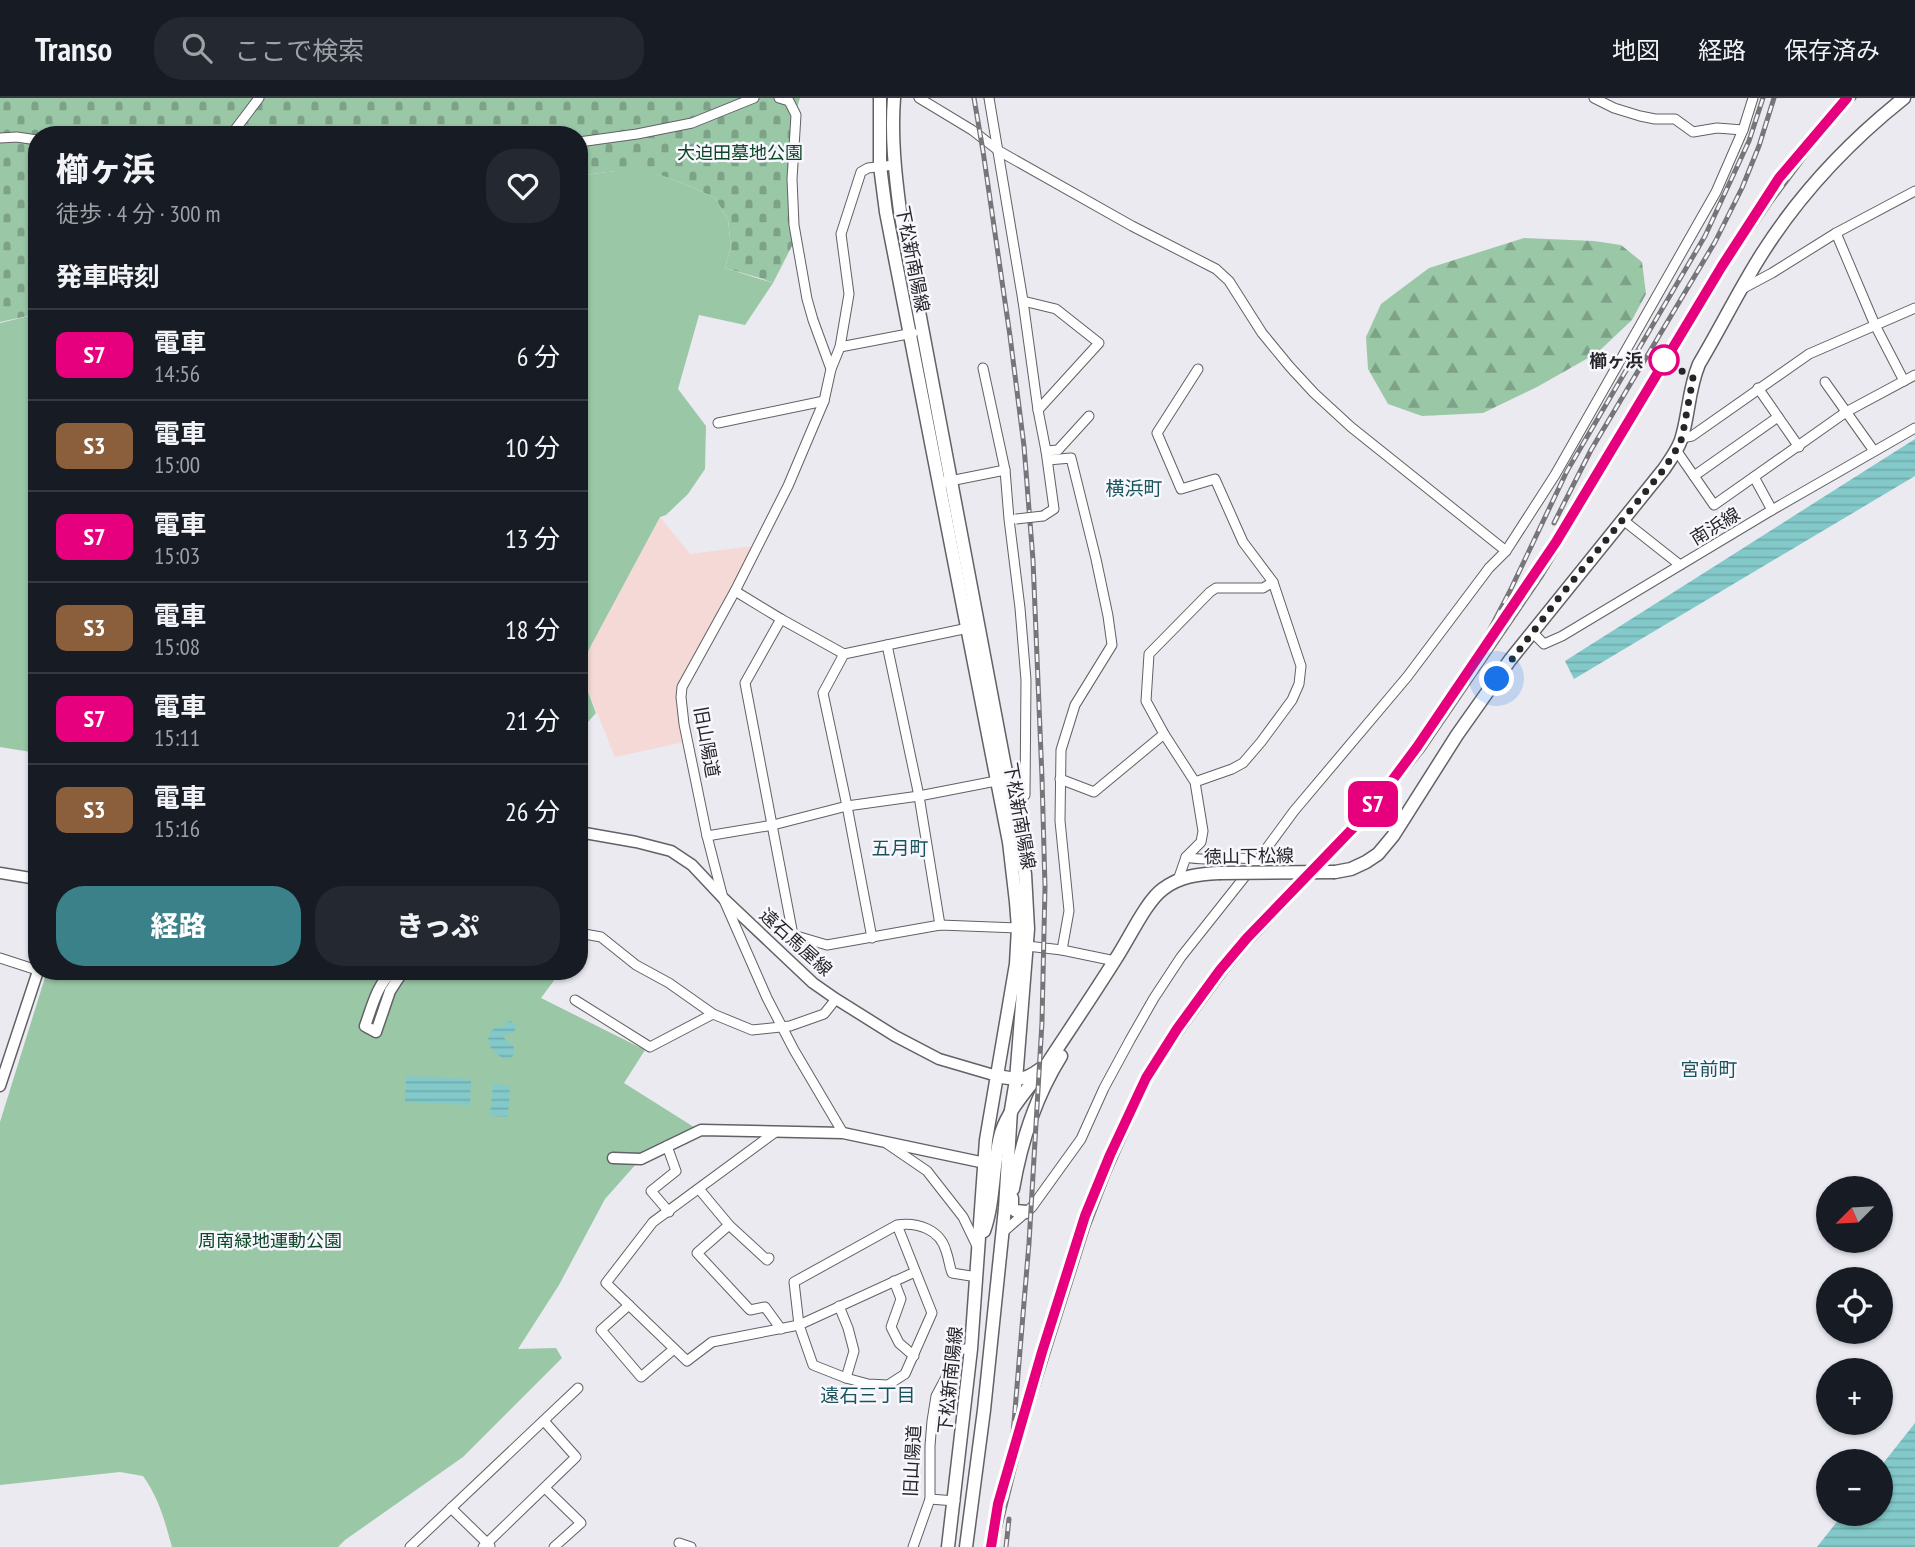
<!DOCTYPE html>
<html lang="ja">
<head>
<meta charset="utf-8">
<style>
  body { margin:0; font-family:"PT Sans Narrow","Noto Sans JP",sans-serif; background:#242831; color:#f1f3f6; height:100vh; display:flex; flex-direction:column; font-size:26px; white-space:nowrap }
  * { box-sizing:border-box; margin:0 }
  p { font-size:23px; color:#9ea1a6 }
  .icon { flex:none; width:38px; height:38px; fill:none; stroke:currentColor; stroke-width:2; stroke-linecap:round; stroke-linejoin:round }
  .map { position:relative; flex:1; overflow:hidden }
  .drawer { position:absolute; left:28px; top:28px; width:560px; height:854px; display:flex; flex-direction:column; background:#171b24; border-radius:28px; box-shadow:0 2px 5px #0004 }
  .drawer>* { flex:none }
  .badge { padding:0 14px; border-radius:10px; font-size:24px; line-height:46px }
  .needle { width:46px; rotate:246deg }
  .fabs { position:absolute; left:1816px; top:1078px; display:grid; gap:14px }
  .fabs a { display:grid; place-items:center; width:77px; height:77px; border-radius:50%; background:#171b24; box-shadow:0 2px 5px #0004; font-size:35px }
  .you { position:absolute; width:35px; height:35px; margin:-18px; border:5px solid #fff; border-radius:50%; background:#1a73e8; box-shadow:0 0 0 10px #1a73e833 }
  .map>.badge { position:absolute; translate:-50% -50%; box-shadow:0 0 0 4px #fff }
  h2 { padding:0 28px; font-size:26px; line-height:63px }
  .round { display:grid; place-items:center; flex:none; width:74px; height:74px; border-radius:28px; background:#242831 }
  .summary { display:flex; align-items:center; justify-content:space-between; height:119px; padding:0 28px }
  h1 { font-size:33px; font-weight:800; line-height:52px }
  .primary-button { display:flex; gap:14px; margin-top:auto; padding:14px 28px }
  .primary-button a { flex:1; height:80px; border-radius:28px; background:#3a818a; color:#fff; font-size:28px; font-weight:800; line-height:80px; text-align:center }
  .primary-button a+a { background:#242831; color:#f1f3f6 }
  ul { padding:0; list-style:none }
  li { display:flex; align-items:center; gap:21px; height:91px; padding:0 28px; border-top:2px solid #363941 }
  li div { flex:1 }
  li b { display:block; font-size:26px }
  li em { font-style:normal }
  li .badge { min-width:77px; font-weight:700; text-align:center }
  header { display:flex; align-items:center; gap:42px; box-sizing:border-box; height:98px; padding:0 35px; background:#171b24; border-bottom:2px solid #363941 }
  header strong { font-size:33px }
  nav { display:flex; gap:38px; margin-inline-start:auto; font-size:24px }
  .search { width:490px; height:63px; background:#242831; display:flex; align-items:center; gap:18px; box-sizing:border-box; padding:0 24px; border-radius:28px; color:#9ea1a6; font-size:26px }
  .map>svg:first-child { display:block }
</style>
</head>
<body>
<header>
<strong>Transo</strong>
<div class="search"><svg class="icon" aria-label="search" viewBox="0 0 24 24"><circle cx="10" cy="10" r="6"/><path d="M15 15l6 6"/></svg>ここで検索</div>
<nav><a>地図</a><a>経路</a><a>保存済み</a></nav>
</header>
<div class="map">
<svg width="1915" height="1449" viewBox="0 0 1915 1449">
  <defs>
    <pattern id="forest-firs" width="22" height="20" patternUnits="userSpaceOnUse" patternTransform="scale(1.75)"><rect width="22" height="20" fill="#9ac8a7"/><path d="M5 1l3.5 6h-7zM16 11l3.5 6h-7z" fill="#7da288"/></pattern>
    <pattern id="cemetery-stones" width="16" height="16" patternUnits="userSpaceOnUse" patternTransform="scale(1.75)"><rect width="16" height="16" fill="#9ac8a7"/><path d="M2 7V4a2 2 0 0 1 4 0v3zM10 15v-3a2 2 0 0 1 4 0v3z" fill="#7da288"/></pattern>
    <pattern id="water-rules" width="6" height="5" patternUnits="userSpaceOnUse" patternTransform="scale(1.75)"><rect width="6" height="5" fill="#83c9c9"/><path d="M0 2.5h6" fill="none" stroke="#71acad"/></pattern>
  </defs>
  <rect width="100%" height="100%" fill="#eaeaf0"/>
  <polygon fill="#f4d9d6" points="660,419 690,456 754,448 679,590 689,643 615,659 579,570"/>
  <polygon fill="url(#forest-firs)" points="1524,140 1594,143 1621,147 1642,164 1646,196 1632,222 1597,255 1537,289 1483,315 1422,318 1388,306 1368,271 1366,239 1381,206 1429,170"/>
  <polygon fill="url(#cemetery-stones)" points="0,0 800,0 796,13 795,142 773,185 760,180 725,170 731,149 728,122 715,100 685,86 660,77 614,73 579,78 579,37 37,37 37,216 0,224"/>
  <g fill="#9ac8a7">
    <polygon points="614,73 639,73 660,77 685,86 715,100 728,122 731,149 725,170 773,185 745,227 699,217 678,291 706,328 705,371 688,396 666,417 660,419 579,570 596,615 579,634 579,78"/>
    <polygon points="37,216 37,655 0,649 0,225"/>
    <path d="M47,873H559L558,877L541,900L645,952L624,985L697,1031L637,1065L605,1101L559,1187L518,1251L556,1250L562,1260L463,1359L345,1442L338,1449H172C165,1424 159,1400 143,1378L120,1374L0,1387V1024Z"/>
  </g>
  <g fill="url(#water-rules)">
    <polygon points="1915,341 1915,378 1574,581 1565,563"/>
    <path d="M511,923L516,927L514,935L506,936L504,940L513,947L515,953L512,959L506,961C490,956 480,938 498,928L503,930L505,925Z"/>
    <polygon points="406,978 471,981 470,1007 405,1004"/>
    <polygon points="493,986 510,988 508,1019 490,1018"/>
    <polygon points="1915,1325 1915,1449 1817,1449 1843,1416 1881,1416 1881,1368"/>
  </g>
  <g fill="none" stroke-linecap="round" stroke-linejoin="round">
    <g stroke="#616166" stroke-width="11">
      <g id="minor">
        <polyline points="779,0 789,3 796,17 792,81 794,127 807,201 813,222 831,271"/>
        <polyline points="919,0 972,32 999,53 1132,128 1216,171 1229,183 1262,235 1290,269 1314,295 1351,329 1506,453"/>
        <polyline points="989,0 1023,203 1038,312 1046,353 1054,411 1043,418"/>
        <polyline points="1594,0 1614,10 1640,18 1655,21 1675,21 1693,34 1717,30 1743,32"/>
        <polyline points="231,37 259,0"/>
        <polyline points="0,40 17,39 37,42"/>
        <polyline points="579,44 637,36 692,25 754,0"/>
        <polyline points="1836,135 1875,227 1904,283"/>
        <polyline points="1742,191 1772,175 1836,135 1915,93"/>
        <polyline points="1023,203 1056,211 1099,245 1038,312"/>
        <polyline points="840,249 913,235"/>
        <polyline points="983,270 1005,372 1009,421 1020,510 1026,582 1025,697 1011,701"/>
        <polyline points="1198,271 1157,335 1181,391 1215,381 1243,444 1273,484"/>
        <polyline points="1825,284 1874,353"/>
        <polyline points="1758,290 1799,349"/>
        <polyline points="718,325 824,303"/>
        <polyline points="1682,340 1692,338 1809,256 1915,210"/>
        <polyline points="1676,352 1714,407 1846,314 1915,277"/>
        <polyline points="1046,353 1058,352 1089,318"/>
        <polyline points="1048,362 1071,360 1096,461 1108,518 1112,547 1075,607 1061,652 1060,723 1069,813 1062,852"/>
        <polyline points="1694,378 1778,319"/>
        <polyline points="1754,379 1772,412"/>
        <polyline points="945,384 1005,372"/>
        <polyline points="1623,422 1680,467"/>
        <polyline points="735,493 781,521 844,556 973,529"/>
        <polyline points="781,521 745,585 793,837 827,847 940,827 1018,830"/>
        <polyline points="1533,535 1544,546 1562,538 1772,412 1915,330"/>
        <polyline points="887,547 919,698 940,827"/>
        <polyline points="844,556 823,595 847,708 872,840"/>
        <polyline points="1060,681 1094,694 1164,636"/>
        <polyline points="707,738 773,727 847,708 919,698 996,683"/>
        <path d="M1186,759C1209,765 1234,756 1258,762"/>
        <polyline points="1178,782 1186,759 1201,744 1203,733 1195,684 1164,636 1146,603 1149,556 1210,494 1216,490 1263,490 1273,484 1301,568 1299,586 1292,602 1261,644 1243,665 1232,671 1195,684"/>
        <polyline points="579,835 601,839 636,867 669,885 713,916 752,932 790,928 824,916 836,901"/>
        <polyline points="1027,848 1062,852 1115,863"/>
        <polyline points="0,860 37,872"/>
        <polyline points="575,902 650,949 713,916"/>
        <polyline points="774,1035 653,1124 606,1185 687,1263 712,1244 799,1227 915,1174"/>
        <polyline points="843,1035 794,952 767,900 723,800 707,738 684,626 681,599 682,589 735,493 788,388 824,303 831,271 840,249 849,196 841,136 861,74 868,70 894,67"/>
        <polyline points="886,1045 927,1073 963,1119 977,1148"/>
        <polyline points="667,1048 676,1073 651,1093 669,1114"/>
        <polyline points="699,1091 729,1127 767,1162 769,1160"/>
        <polyline points="729,1127 697,1155 750,1212 765,1209 781,1231"/>
        <path d="M897,1127L932,1215L905,1276L888,1287L868,1286L846,1280L813,1267L799,1227L794,1184L897,1127C917,1124 940,1131 946,1153C949,1161 949,1167 952,1175L977,1179"/>
        <polyline points="1002,1135 1032,1109 1081,1041 1104,990 1130,942 1154,900 1181,859 1258,762 1294,713 1407,579 1489,470 1506,453 1555,377 1716,94 1743,32 1753,0"/>
        <polyline points="894,1183 901,1201 891,1229 899,1245 914,1258"/>
        <polyline points="629,1207 601,1232 641,1279 674,1251"/>
        <polyline points="839,1208 848,1230 854,1253 846,1280"/>
        <polyline points="545,1390 581,1425 554,1449"/>
        <polyline points="930,1401 955,1403"/>
        <polyline points="451,1410 490,1448"/>
        <polyline points="679,1445 691,1449"/>
        <polyline points="410,1449 578,1290"/>
        <polyline points="483,1449 576,1359 544,1323"/>
        <polyline points="913,1449 930,1401 930,1348 932,1323 936,1298 961,1251 971,1251"/>
      </g>
    </g>
    <g stroke="#616166" stroke-width="13">
      <g id="tertiary">
        <polyline points="579,734 636,744 671,753 692,767 723,800 813,885 836,901 895,938 939,961 997,978"/>
        <polyline points="0,775 37,781"/>
        <path d="M393,873C377,886 372,909 365,928L376,934L390,893L403,873"/>
        <polyline points="0,988 38,873"/>
        <polyline points="613,1060 641,1061 701,1032 843,1035 985,1065"/>
      </g>
    </g>
    <g stroke="#616166" stroke-width="15">
      <g id="secondary">
        <polyline points="880,0 880,68 886,114 1009,744 1016,804 1018,830 1016,866 986,1042 971,1251 948,1449"/>
        <path d="M894,0C891,38 895,75 900,113L1019,743L1025,776L1028,831L1016,982L1011,1012L1005,1110L984,1312L966,1449"/>
        <path d="M1335,774L1351,771L1366,764L1378,756L1393,738L1457,637L1510,562L1664,371C1670,362 1677,353 1681,342C1689,318 1688,292 1699,266C1721,229 1740,190 1763,154C1800,96 1850,43 1904,0"/>
        <path d="M997,978C1022,983 1027,982 1047,966C1070,931 1093,897 1115,862C1128,843 1146,803 1163,791C1180,778 1199,776 1219,775"/>
        <path d="M1013,1091C1021,1044 1036,998 1061,958"/>
        <polyline points="1012,1100 1012,1110 1016,1113 1026,1114"/>
        <path d="M984,1133C995,1102 992,1067 1001,1035C1008,1013 1025,994 1039,976"/>
      </g>
    </g>
    <use href="#minor" stroke="#fff" stroke-width="9"/>
    <use href="#tertiary" stroke="#fff" stroke-width="10"/>
    <use href="#secondary" stroke="#fff" stroke-width="12"/>
    <g stroke="#767679" stroke-width="5">
      <g id="rail">
        <polyline points="974,0 983,53 1010,238 1024,348 1033,462 1042,680 1045,789 1042,924 1029,1145 1012,1348"/>
        <polyline points="1554,425 1591,352 1715,144 1742,90 1759,48 1774,0"/>
        <polyline points="1474,562 1509,495 1567,373 1705,138 1749,43 1763,0"/>
        <polyline points="995,1449 1023,1335 1088,1129 1108,1077 1150,981 1181,935 1225,875 1249,846 1359,730 1422,653 1542,477 1734,158 1770,105 1808,54 1854,0"/>
        <polyline points="1006,1449 1009,1421"/>
      </g>
    </g>
    <use href="#rail" stroke="#f7f7fd" stroke-width="2.5" stroke-dasharray="8" stroke-linecap="butt"/>
    <g stroke="#616166" stroke-width="11" stroke-linecap="butt">
      <polyline id="minor-bridge" points="1016,421 1043,418"/>
    </g>
    <g stroke="#616166" stroke-width="15" stroke-linecap="butt">
      <polyline id="secondary-bridge" points="1219,775 1335,774"/>
    </g>
    <use href="#minor-bridge" stroke="#fff" stroke-width="9"/>
    <use href="#secondary-bridge" stroke="#fff" stroke-width="12"/>
  </g>
  <g fill="none" stroke-linecap="round" stroke-linejoin="round">
    <g stroke="#fff" stroke-width="16">
      <polyline id="line" points="991,1449 998,1406 1042,1254 1085,1118 1110,1057 1146,980 1177,931 1220,872 1247,840 1356,727 1391,684 1417,649 1556,444 1722,168 1779,80 1847,0"/>
    </g>
    <use href="#line" stroke="#e6007e" stroke-width="10"/>
    <polyline stroke="#262628" stroke-width="7" stroke-dasharray="0 12.6" points="1497,581 1558,501 1664,371 1676,352 1682,340 1693,280 1664,262"/>
  </g>
  <circle fill="#fff" stroke="#e6007e" stroke-width="3.5" cx="1664" cy="262" r="14"/>
  <g text-anchor="middle" dominant-baseline="central" stroke-width="5" stroke-linejoin="round" paint-order="stroke">
    <g font-size="18" fill="#0d4626" stroke="#f7f7fd">
      <text x="740" y="54">大迫田墓地公園</text>
      <text x="270" y="1142">周南緑地運動公園</text>
    </g>
    <g font-size="18" fill="#262628" stroke="#f7f7fd">
      <text transform="translate(913 161) rotate(79)">下松新南陽線</text>
      <text transform="translate(1715 428) rotate(-31)">南浜線</text>
      <text transform="translate(707 644) rotate(80)">旧山陽道</text>
      <text transform="translate(1020 718) rotate(80)">下松新南陽線</text>
      <text transform="translate(1249 758) rotate(-1)">徳山下松線</text>
      <text transform="translate(796 844) rotate(42)">遠石馬屋線</text>
      <text transform="translate(950 1282) rotate(-84)">下松新南陽線</text>
      <text transform="translate(912 1363) rotate(-87)">旧山陽道</text>
    </g>
    <g font-size="18" font-weight="bold" fill="#262628" stroke="#f7f7fd" text-anchor="end">
      <text x="1643" y="262">櫛ヶ浜</text>
    </g>
    <g font-size="19" fill="#19545b" stroke="#f7f7fd">
      <text x="1134" y="390">横浜町</text>
      <text x="900" y="750">五月町</text>
      <text x="1709" y="971">宮前町</text>
      <text x="868" y="1297">遠石三丁目</text>
    </g>
  </g>
</svg>
<div class="fabs">
<a><svg class="needle" viewBox="-14 -14 28 28"><path d="M0-13l5 13h-10z" fill="#e53935"/><path d="M0 13l5-13h-10z" fill="#9ea1a6"/></svg></a>
<a><svg class="icon" aria-label="locate" viewBox="0 0 24 24"><circle cx="12" cy="12" r="6"/><path d="M12 2v4M12 18v4M2 12h4M18 12h4"/></svg></a>
<a>+</a>
<a>−</a>
</div>
<div class="you" style="left:1497px;top:581px"></div>
<b class="badge" style="left:1373px;top:706px;background:#e6007e;color:#fff">S7</b>
<section class="drawer">
<div class="summary"><div><h1>櫛ヶ浜</h1><p>徒歩 · 4 分 · 300 m</p></div><a class="round"><svg class="icon" aria-label="heart" viewBox="0 0 24 24"><path d="M12 20l-8-8c-3-5 5-10 8-4 3-6 11-1 8 4z"/></svg></a></div>
<h2>発車時刻</h2>
<ul>
<li><span class="badge" style="background:#e6007e;color:#fff">S7</span><div><b>電車</b><p>14:56</p></div><em>6 分</em></li>
<li><span class="badge" style="background:#8b5e3c;color:#fff">S3</span><div><b>電車</b><p>15:00</p></div><em>10 分</em></li>
<li><span class="badge" style="background:#e6007e;color:#fff">S7</span><div><b>電車</b><p>15:03</p></div><em>13 分</em></li>
<li><span class="badge" style="background:#8b5e3c;color:#fff">S3</span><div><b>電車</b><p>15:08</p></div><em>18 分</em></li>
<li><span class="badge" style="background:#e6007e;color:#fff">S7</span><div><b>電車</b><p>15:11</p></div><em>21 分</em></li>
<li><span class="badge" style="background:#8b5e3c;color:#fff">S3</span><div><b>電車</b><p>15:16</p></div><em>26 分</em></li>
</ul>
<div class="primary-button"><a>経路</a><a>きっぷ</a></div>
</section>
</div>
</body>
</html>
